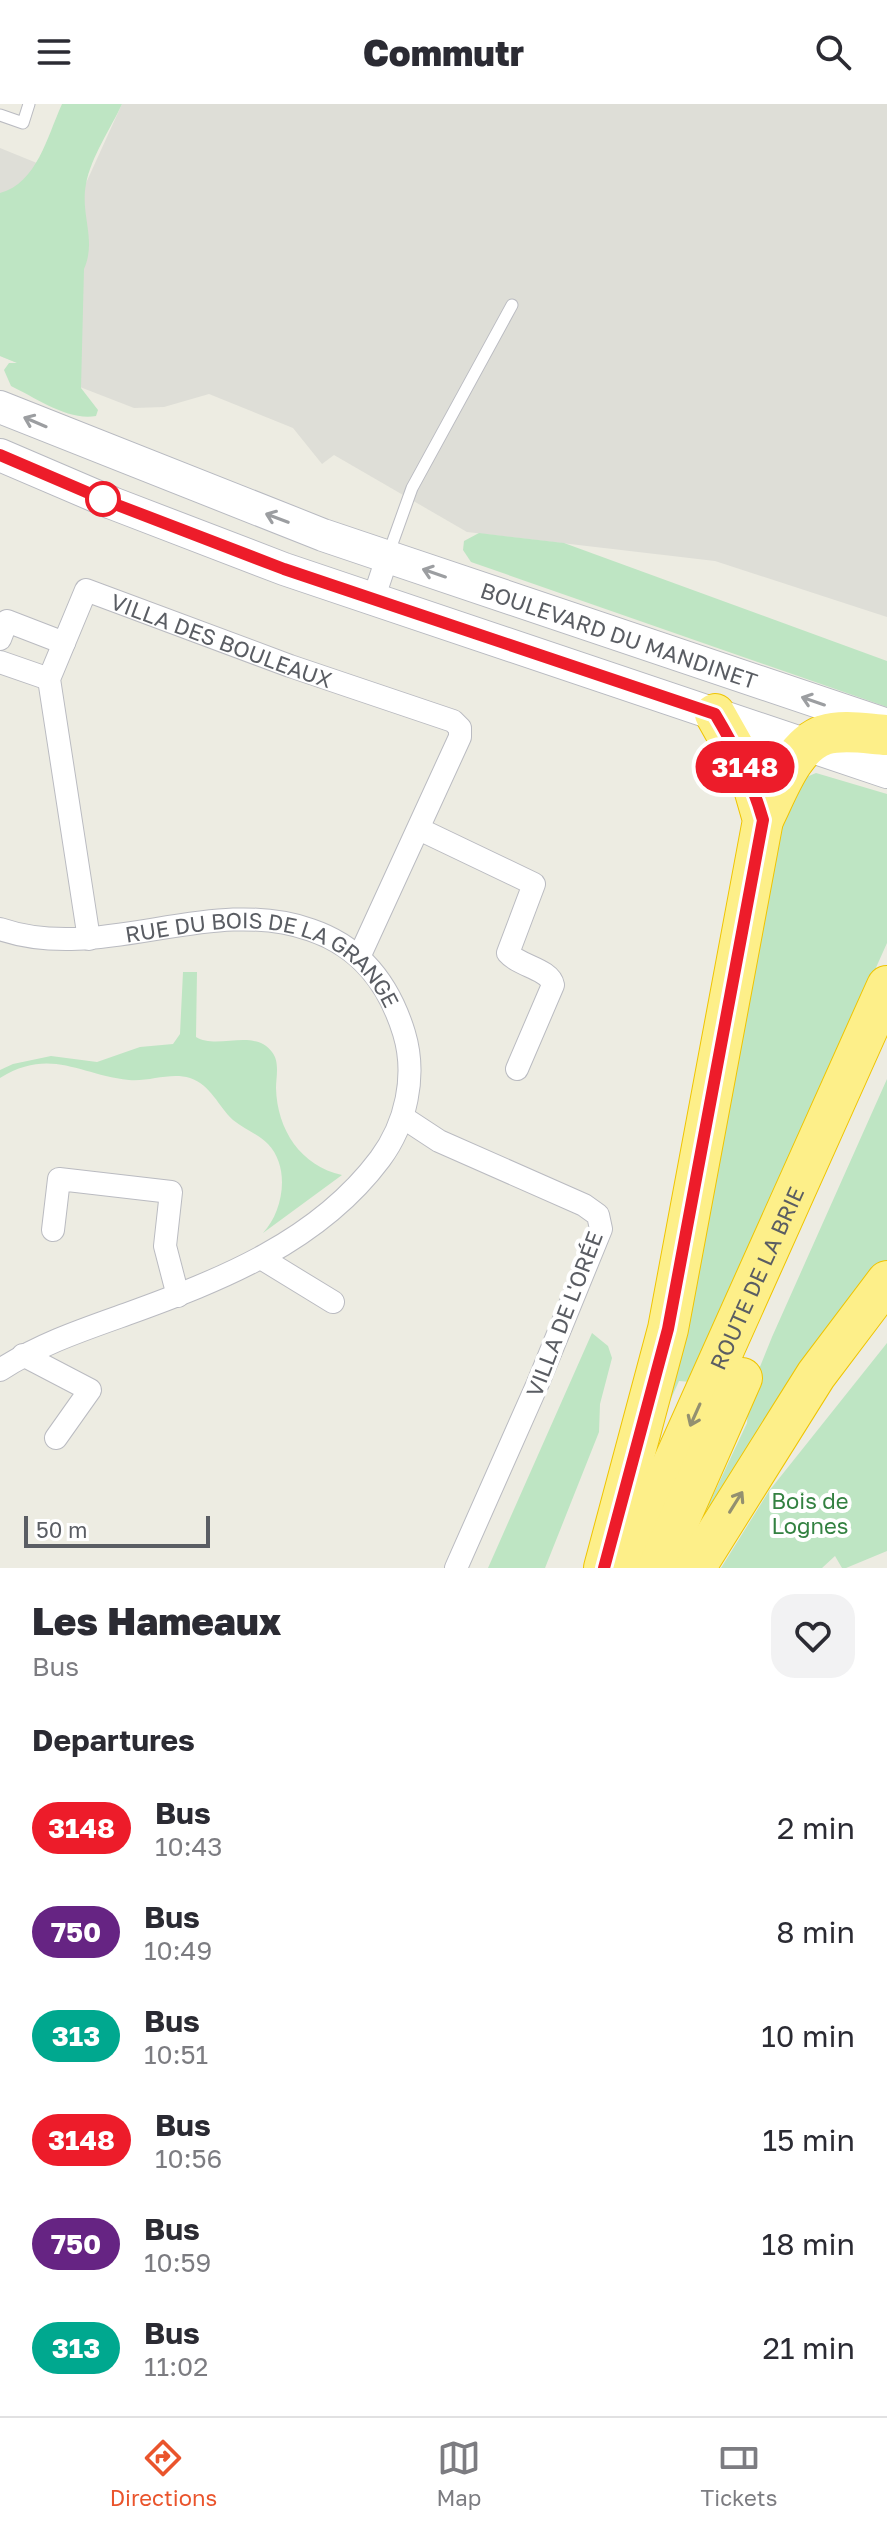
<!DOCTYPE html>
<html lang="en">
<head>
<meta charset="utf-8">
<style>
  body { margin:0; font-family:"Golos Text",sans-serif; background:#f2f2f3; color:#2b2b33; height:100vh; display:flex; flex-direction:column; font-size:30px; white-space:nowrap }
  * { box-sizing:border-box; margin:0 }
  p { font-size:26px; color:#7c7c81 }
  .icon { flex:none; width:44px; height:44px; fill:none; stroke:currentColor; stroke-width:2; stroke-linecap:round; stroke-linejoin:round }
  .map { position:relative; height:1464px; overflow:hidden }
  .details { display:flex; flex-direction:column; background:#fff; flex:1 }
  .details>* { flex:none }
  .badge { padding:0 16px; border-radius:26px; font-size:28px; line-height:52px }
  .scale { position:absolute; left:24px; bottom:20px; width:186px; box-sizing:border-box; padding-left:8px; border:4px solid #5a5d63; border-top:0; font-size:22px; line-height:28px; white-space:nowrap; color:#5a5d63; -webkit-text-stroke:6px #fff; paint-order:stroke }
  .map>.badge { position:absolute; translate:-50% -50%; box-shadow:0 0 0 4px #fff }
  h2 { padding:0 32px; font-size:30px; line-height:72px }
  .round { display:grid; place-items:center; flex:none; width:84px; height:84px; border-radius:24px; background:#f2f2f3 }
  .head { display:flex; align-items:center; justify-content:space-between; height:136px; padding:0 32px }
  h1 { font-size:38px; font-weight:800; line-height:60px }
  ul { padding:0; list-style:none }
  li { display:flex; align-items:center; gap:24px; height:104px; padding:0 32px }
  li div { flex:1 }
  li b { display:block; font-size:30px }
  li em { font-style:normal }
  li .badge { min-width:88px; font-weight:700; text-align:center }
  header { display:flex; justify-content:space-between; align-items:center; height:104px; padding:0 32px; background:#fff; font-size:36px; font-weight:800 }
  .menu { display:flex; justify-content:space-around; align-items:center; height:112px; border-top:2px solid #e1e1e2; background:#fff; font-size:22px; color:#7c7c81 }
  .menu a { display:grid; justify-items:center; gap:4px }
  .menu .active { color:#ea542c }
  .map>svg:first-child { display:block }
</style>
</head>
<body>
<header><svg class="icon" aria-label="menu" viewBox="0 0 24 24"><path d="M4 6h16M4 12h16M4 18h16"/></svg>Commutr<svg class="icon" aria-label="search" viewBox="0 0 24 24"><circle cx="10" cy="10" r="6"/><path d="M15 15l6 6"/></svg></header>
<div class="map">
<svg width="887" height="1464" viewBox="0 0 887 1464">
  <rect width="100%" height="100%" fill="#edece2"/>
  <polygon fill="#deded7" points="122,0 887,0 887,513 715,457 467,428 334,351 322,360 293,324 209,290 164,303 134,304 0,252 0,44 86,79"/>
  <g fill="#bee5c3">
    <path d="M62,0H122C111,24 91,53 86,80C80,111 97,135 84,165L81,284L98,306L96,312C68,317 36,294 11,282L4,266L9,259H17L0,252V89C37,79 47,33 62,0Z"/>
    <polygon points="479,429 564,439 887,557 887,603 471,458 463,446 464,437"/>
    <polygon points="816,669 887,690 887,839 691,1278 679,1277 650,1341 782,716 799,676"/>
    <path d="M183,868H197L196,933C217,946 255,924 272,948C280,958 276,973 276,984C277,1026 301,1062 342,1071L263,1129C283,1108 291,1064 268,1040C258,1030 244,1025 233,1016C218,1002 211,981 190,974C170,968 149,978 129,976C79,971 51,943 0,974V966L13,960L51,952L97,958L140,943L173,940L180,930Z"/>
    <polygon points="887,975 887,1161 692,1447 709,1400 747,1319 749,1290 772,1233"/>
    <polygon points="592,1229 608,1242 612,1254 600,1300 599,1328 545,1464 488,1464"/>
    <polygon points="887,1239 887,1447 846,1464 842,1464 835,1452 822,1464 721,1464 769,1387"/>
  </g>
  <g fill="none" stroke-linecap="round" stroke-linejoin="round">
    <g stroke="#babbc1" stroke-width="13">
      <g id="lane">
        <polyline points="0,11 23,19 29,0"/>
        <polyline points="388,451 412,384 512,201"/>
      </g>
    </g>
    <g stroke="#babbc1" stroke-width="24">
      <g id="street">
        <polyline points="373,496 387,454"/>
        <polyline points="0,535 7,517 64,539"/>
        <polyline points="0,558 49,575"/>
        <path d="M419,725L534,780L508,849C519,862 550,865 553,881L517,965"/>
        <path id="s1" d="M0,825C102,860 209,790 311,826C361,843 389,880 404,929C417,972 406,1020 380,1055C318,1138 221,1176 127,1210C82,1226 40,1240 0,1266"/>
        <path id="s2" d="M89,835L49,575L86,486L290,562L453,617L460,624V633L360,851"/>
        <polyline points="404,1014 439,1037 584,1101 598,1111 601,1125 538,1279 456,1464"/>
        <polyline points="53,1126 59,1075 171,1088 165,1142 178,1192"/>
        <polyline points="261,1154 333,1198"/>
        <polyline points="23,1251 90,1286 56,1334"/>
      </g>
    </g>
    <g stroke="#b8bac1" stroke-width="34">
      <g id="secondary">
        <path id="s3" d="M0,303L323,431L887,621"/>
        <polyline points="0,351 112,399 284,465 887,668"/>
      </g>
    </g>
    <g stroke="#efc400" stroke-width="42">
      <g id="highway">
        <path d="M763,716C777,689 792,642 824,631C843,625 868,630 887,631"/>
        <polyline points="604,1464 668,1225 763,716 751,674 715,610"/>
        <path id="s4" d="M626,1464L887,882"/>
        <polyline points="658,1464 742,1274"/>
        <polyline points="695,1464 816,1271 887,1177"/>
      </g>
    </g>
    <use href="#lane" stroke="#fff" stroke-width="11"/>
    <use href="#street" stroke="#fff" stroke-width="22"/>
    <use href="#secondary" stroke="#fff" stroke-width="32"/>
    <use href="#highway" stroke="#fdef89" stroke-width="40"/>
  </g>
  <defs><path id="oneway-shaft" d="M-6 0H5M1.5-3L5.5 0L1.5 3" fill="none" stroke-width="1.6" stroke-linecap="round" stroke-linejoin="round" transform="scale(2)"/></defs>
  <g stroke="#9c9ea1">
    <use href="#oneway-shaft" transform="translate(35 318) rotate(-157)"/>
    <use href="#oneway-shaft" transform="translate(277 414) rotate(-159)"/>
    <use href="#oneway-shaft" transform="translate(434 469) rotate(-161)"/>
    <use href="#oneway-shaft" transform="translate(813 597) rotate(-161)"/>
  </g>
  <g stroke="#939070">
    <use href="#oneway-shaft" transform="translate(695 1311) rotate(114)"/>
    <use href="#oneway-shaft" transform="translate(736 1398) rotate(-58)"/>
  </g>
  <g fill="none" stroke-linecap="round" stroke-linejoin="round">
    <g stroke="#fff" stroke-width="18">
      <path id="line" d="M0,351L112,399L284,465L715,610C736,645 752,677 763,716L668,1225L604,1464"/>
    </g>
    <use href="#line" stroke="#ed1c2a" stroke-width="12"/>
  </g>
  <circle fill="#fff" stroke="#ed1c2a" stroke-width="4" cx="103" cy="395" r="16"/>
  <g text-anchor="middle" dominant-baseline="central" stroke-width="8" stroke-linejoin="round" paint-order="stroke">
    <g font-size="22" fill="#5a5d63" stroke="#fff">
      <text stroke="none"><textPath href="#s3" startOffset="660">BOULEVARD DU MANDINET</textPath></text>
      <text stroke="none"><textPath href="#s2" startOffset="504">VILLA DES BOULEAUX</textPath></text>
      <text stroke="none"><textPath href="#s1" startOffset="278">RUE DU BOIS DE LA GRANGE</textPath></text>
      <text stroke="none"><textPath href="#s4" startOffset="318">ROUTE DE LA BRIE</textPath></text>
      <text transform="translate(564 1210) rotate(-69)">VILLA DE L'ORÉE</text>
    </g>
    <g font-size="22" fill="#338141" stroke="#fff">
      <text x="810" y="1396">Bois de<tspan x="810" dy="25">Lognes</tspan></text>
    </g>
  </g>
</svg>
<div class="scale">50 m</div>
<b class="badge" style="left:745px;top:663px;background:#ed1c2a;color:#fff">3148</b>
</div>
<section class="details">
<div class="head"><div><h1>Les Hameaux</h1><p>Bus</p></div><a class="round"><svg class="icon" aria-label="heart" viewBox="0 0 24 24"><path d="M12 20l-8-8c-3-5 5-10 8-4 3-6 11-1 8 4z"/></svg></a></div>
<h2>Departures</h2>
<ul>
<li><span class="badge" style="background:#ed1c2a;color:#fff">3148</span><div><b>Bus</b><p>10:43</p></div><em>2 min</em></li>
<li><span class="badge" style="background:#662483;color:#fff">750</span><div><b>Bus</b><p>10:49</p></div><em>8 min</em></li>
<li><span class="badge" style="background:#00a88f;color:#fff">313</span><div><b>Bus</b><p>10:51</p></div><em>10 min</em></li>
<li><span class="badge" style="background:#ed1c2a;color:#fff">3148</span><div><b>Bus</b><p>10:56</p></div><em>15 min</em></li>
<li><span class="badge" style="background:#662483;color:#fff">750</span><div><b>Bus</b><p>10:59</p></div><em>18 min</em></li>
<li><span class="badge" style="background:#00a88f;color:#fff">313</span><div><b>Bus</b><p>11:02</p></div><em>21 min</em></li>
</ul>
</section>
<nav class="menu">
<a class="active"><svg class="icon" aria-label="directions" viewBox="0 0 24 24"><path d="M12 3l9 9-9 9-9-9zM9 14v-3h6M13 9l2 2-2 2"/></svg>Directions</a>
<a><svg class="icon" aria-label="map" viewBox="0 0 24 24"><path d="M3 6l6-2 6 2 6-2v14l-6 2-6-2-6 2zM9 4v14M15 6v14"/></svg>Map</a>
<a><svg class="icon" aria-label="tickets" viewBox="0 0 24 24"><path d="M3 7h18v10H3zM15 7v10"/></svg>Tickets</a>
</nav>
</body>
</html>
